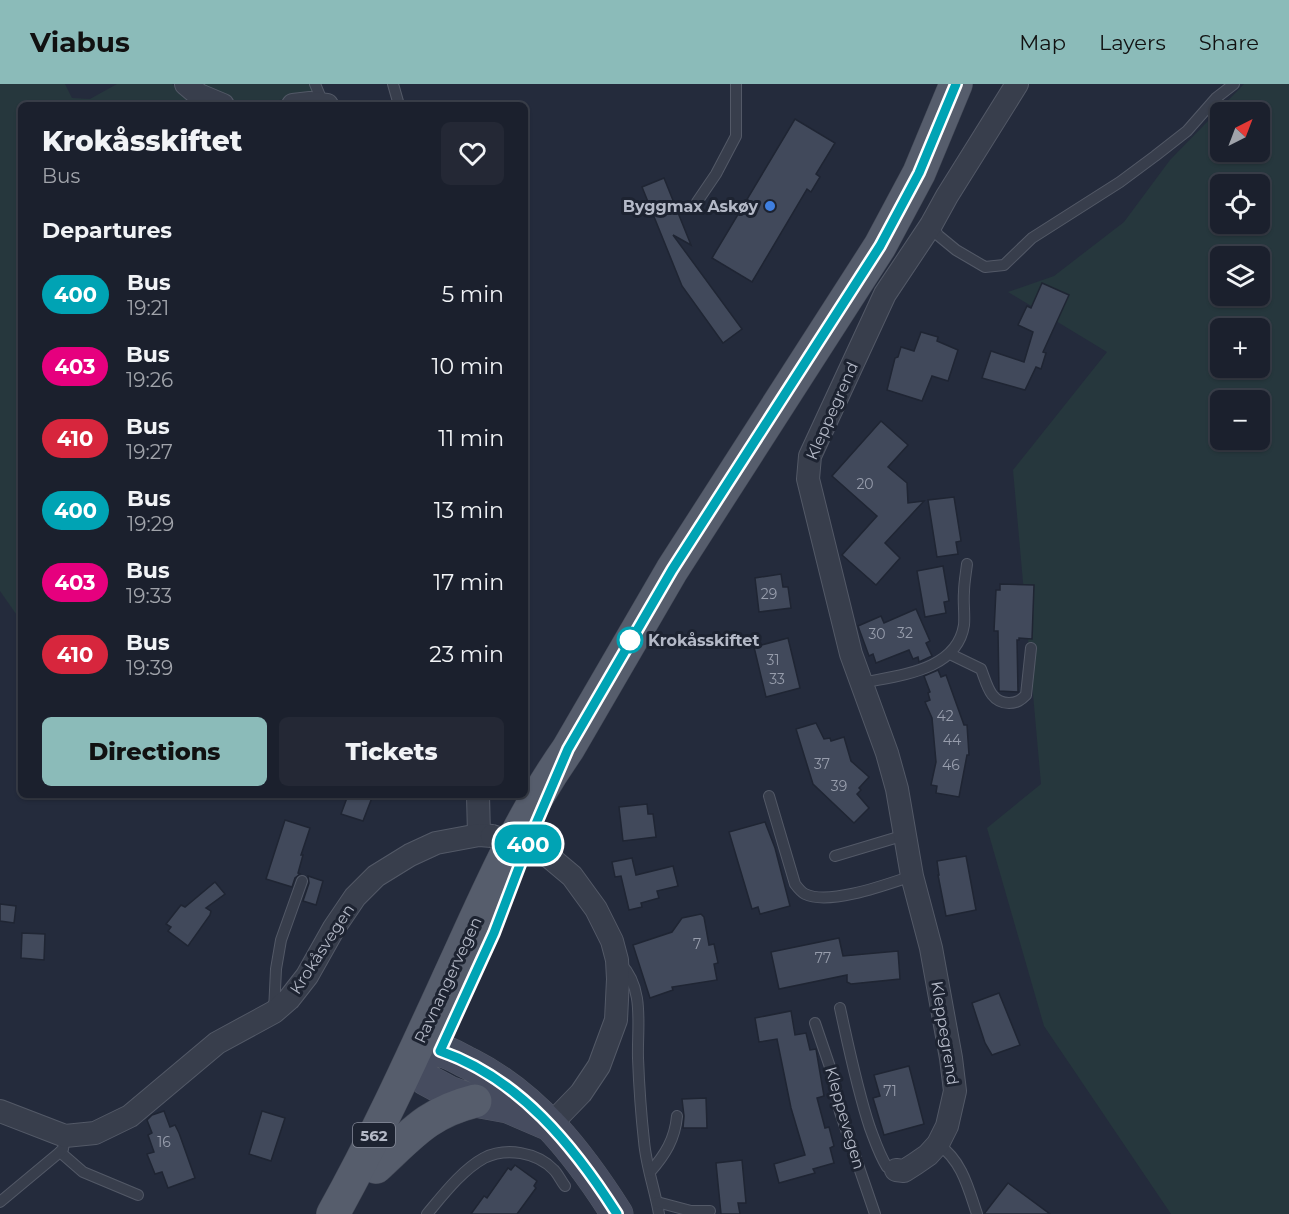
<!DOCTYPE html>
<html lang="en">
<head>
<meta charset="utf-8">
<style>
  body { margin:0; font-family:Montserrat,sans-serif; background:#242835; color:#f1f3f6; height:100vh; display:flex; flex-direction:column; font-size:22px; white-space:nowrap }
  * { box-sizing:border-box; margin:0 }
  p { font-size:20px; color:#a0a3aa }
  .icon { flex:none; width:33px; height:33px; fill:none; stroke:currentColor; stroke-width:2; stroke-linecap:round; stroke-linejoin:round }
  .map { position:relative; flex:1; overflow:hidden }
  .sheet { position:absolute; left:18px; top:18px; width:510px; height:696px; display:flex; flex-direction:column; background:#1b202d; border-radius:9px; box-shadow:0 2px 4px #0004,0 0 0 2px #393e49 }
  .sheet>* { flex:none }
  .badge { padding:0 12px; border-radius:20px; font-size:21px; line-height:39px }
  .needle { width:39px; rotate:42deg }
  .tools { position:absolute; left:1210px; top:18px; display:grid; gap:12px }
  .tools a { display:grid; place-items:center; width:60px; height:60px; border-radius:9px; background:#1b202d; box-shadow:0 2px 4px #0004,0 0 0 2px #393e49; font-size:30px }
  .map>.badge { position:absolute; translate:-50% -50%; box-shadow:0 0 0 3px #fff }
  h2 { padding:0 24px; font-size:22px; line-height:54px }
  .round { display:grid; place-items:center; flex:none; width:63px; height:63px; border-radius:9px; background:#242835 }
  .overview { display:flex; align-items:center; justify-content:space-between; height:102px; padding:0 24px }
  h1 { font-size:28px; font-weight:800; line-height:45px }
  .button { display:flex; gap:12px; margin-top:auto; padding:12px 24px }
  .button a { flex:1; height:69px; border-radius:9px; background:#8bbbb9; color:#111; font-size:24px; font-weight:800; line-height:69px; text-align:center }
  .button a+a { background:#242835; color:#f1f3f6 }
  ul { padding:0; list-style:none }
  li { display:flex; align-items:center; gap:18px; height:72px; padding:0 24px }
  li div { flex:1 }
  li b { display:block; font-size:22px }
  li em { font-style:normal }
  li .badge { min-width:66px; font-weight:700; text-align:center }
  header { display:flex; align-items:center; gap:36px; box-sizing:border-box; height:84px; padding:0 30px; background:#8bbbb9; color:#111 }
  header strong { font-size:28px }
  nav { display:flex; gap:33px; margin-inline-start:auto; font-size:21px }
  .map>svg:first-child { display:block }
</style>
</head>
<body>
<header>
<strong>Viabus</strong>
<nav><a>Map</a><a>Layers</a><a>Share</a></nav>
</header>
<div class="map">
<svg width="1289" height="1130" viewBox="0 0 1289 1130">
  <rect width="100%" height="100%" fill="#242b3c"/>
  <g fill="#26373d" fill-rule="evenodd">
    <polygon points="0,0 65,0 72,14 90,15 117,0 172,0 195,21 21,21 21,537 0,507"/>
    <polygon points="194,0 309,0 315,11 258,19 216,15"/>
    <path d="M1244,0H1289V1130H1171L1044,942L987,744L1041,700L1013,386L1107,268L1008,208L1054,192L1124,138L1170,76ZM1221,28H1260V68H1221ZM1221,100H1260V140H1221ZM1221,172H1260V212H1221ZM1221,244H1260V284H1221ZM1221,316H1260V356H1221Z"/>
  </g>
  <g fill="#41495b" stroke="#1f2533" stroke-width="1.5">
    <polygon points="795,35 835,59 816,90 820,93 811,108 807,105 752,198 712,174"/>
    <polygon points="664,94 691,161 673,151 742,245 723,259 682,202 642,103"/>
    <polygon points="1042,199 1069,211 1043,268 1046,269 1041,285 1036,283 1025,306 982,294 991,267 1024,278 1033,248 1018,241 1027,222 1031,224"/>
    <polygon points="921,248 938,253 937,257 958,266 948,297 932,292 922,317 887,306 895,274 898,273 901,263 914,267"/>
    <polygon points="881,337 908,361 888,383 907,399 908,419 924,417 885,459 900,474 876,501 842,471 877,432 832,392"/>
    <polygon points="954,413 961,457 956,458 958,470 937,473 928,416"/>
    <polygon points="943,482 949,517 944,518 946,529 925,533 917,487"/>
    <polygon points="781,490 783,503 788,503 791,524 759,528 755,494"/>
    <polygon points="1000,500 1034,501 1032,555 1019,554 1019,556 1017,556 1018,608 999,607 998,547 994,547 996,506 1000,506"/>
    <polygon points="916,525 930,557 926,559 932,572 919,578 918,573 913,575 909,566 876,579 873,570 869,572 858,542 881,532 884,539"/>
    <polygon points="788,554 800,604 766,613 754,563"/>
    <polygon points="938,586 941,593 946,591 964,641 967,641 969,671 967,671 959,713 936,709 937,702 931,701 936,678 932,634 925,618 930,616 928,609 930,608 924,592"/>
    <polygon points="816,639 824,655 830,654 831,657 844,653 851,677 869,693 859,704 861,706 857,710 869,724 854,739 813,700 796,645"/>
    <polygon points="348,711 373,711 363,737 341,730"/>
    <polygon points="647,720 648,730 653,730 656,753 623,757 619,723"/>
    <polygon points="285,736 310,744 301,771 303,771 298,789 300,790 295,794 292,803 266,795"/>
    <polygon points="765,738 775,764 790,822 760,830 758,823 752,825 729,748"/>
    <polygon points="966,772 976,826 946,832 938,791 939,791 937,777"/>
    <polygon points="632,774 636,791 673,782 678,802 657,807 659,814 641,819 642,823 629,826 621,792 615,793 612,778"/>
    <polygon points="308,792 323,797 316,821 303,817 309,799"/>
    <polygon points="215,798 225,810 206,824 211,827 210,831 188,862 168,847 171,843 166,840 181,821 185,823"/>
    <polygon points="0,820 16,822 14,839 0,837"/>
    <polygon points="701,830 704,833 709,861 714,860 718,879 714,880 717,896 672,903 673,906 650,914 633,861 672,848 682,834"/>
    <polygon points="22,849 45,850 44,876 21,874"/>
    <polygon points="839,854 843,872 898,867 900,895 851,900 847,898 847,891 779,905 771,868"/>
    <polygon points="999,909 1020,961 992,971 985,959 972,919"/>
    <polygon points="791,927 795,951 806,949 810,966 816,965 824,1012 817,1014 825,1044 829,1043 834,1062 830,1064 834,1079 813,1085 815,1089 779,1099 774,1080 805,1071 791,1024 777,955 759,958 755,934"/>
    <polygon points="909,982 924,1040 884,1051 873,1014 880,1012 874,991"/>
    <polygon points="706,1014 707,1044 683,1044 684,1032 682,1015"/>
    <polygon points="164,1027 170,1043 175,1041 179,1049 195,1094 168,1104 162,1088 155,1090 147,1070 154,1068 148,1051 152,1049 147,1036 152,1031"/>
    <polygon points="262,1027 285,1034 271,1077 249,1070"/>
    <polygon points="742,1076 746,1119 738,1119 740,1130 721,1130 716,1079"/>
    <polygon points="515,1081 537,1097 534,1102 536,1104 517,1130 471,1130 484,1112 487,1114 508,1084 511,1086"/>
    <polygon points="1008,1099 1050,1130 984,1130"/>
  </g>
  <g fill="none" stroke-linecap="round" stroke-linejoin="round">
    <g stroke="#535967" stroke-width="12">
      <g id="lane">
        <polyline points="315,0 323,19"/>
        <polyline points="393,0 399,21"/>
        <polyline points="697,118 716,90 736,52 736,0"/>
        <polyline points="930,140 939,152 956,166 985,183 1004,181 1032,154 1120,98 1155,72 1187,47 1216,14 1234,0"/>
        <path d="M950,570L981,585C987,600 990,619 1009,619C1017,619 1021,616 1026,611L1031,564"/>
        <path d="M862,599C899,591 957,587 964,541C965,530 963,519 964,508C964,499 966,489 967,480"/>
        <path d="M769,712L795,800C798,804 801,808 805,810C829,822 888,800 912,792"/>
        <polyline points="835,772 905,751"/>
        <path d="M621,880C645,905 637,943 638,974C639,1001 641,1030 644,1057C646,1082 655,1106 659,1130"/>
        <path d="M840,924C849,965 857,1005 870,1044C875,1057 879,1070 887,1083L896,1086"/>
        <polyline points="274,927 276,885 281,856 302,797"/>
        <polyline points="815,939 832,989 840,1028 875,1130"/>
        <path d="M938,1060C962,1077 968,1103 977,1130"/>
        <polyline points="60,1068 83,1088 138,1111"/>
        <path d="M650,1088C665,1071 675,1055 677,1032"/>
        <polyline points="0,1118 60,1068 63,1065 65,1052"/>
        <polyline points="657,1118 691,1127 710,1127"/>
        <path d="M427,1130C443,1111 462,1086 484,1074C506,1063 537,1068 554,1086C558,1090 561,1097 565,1102"/>
      </g>
    </g>
    <g stroke="#535967" stroke-width="24">
      <g id="street">
        <polyline points="186,0 199,11 223,21"/>
        <polyline points="293,21 310,19 327,21"/>
        <polyline points="478,711 479,751"/>
        <polyline points="547,771 572,792 596,825 612,857 617,876 618,895 616,936 599,982 581,1009 550,1041"/>
        <polyline points="0,1027 65,1052 95,1049 130,1032 217,959 274,928 289,915 307,892 334,844 355,813 376,792 410,771 436,759 479,751 492,752"/>
        <polyline points="896,1086 904,1087 915,1080 928,1071 938,1060 947,1042 955,1007 951,974 931,864 912,792 897,705 887,669 851,570 808,395 810,372 885,210 931,141 947,112 1017,0"/>
      </g>
    </g>
    <g stroke="#535967" stroke-width="33">
      <path id="secondary" d="M550,1041L508,1023L475,1017L449,1008L425,995L413,971C421,970 432,966 440,967C450,968 461,976 470,980C535,1013 579,1070 617,1130"/>
    </g>
    <g stroke="#414755" stroke-width="34">
      <g id="primary">
        <path d="M376,1083C411,1051 427,1029 475,1017"/>
        <path d="M333,1130C380,1046 419,958 459,871C491,800 523,729 568,665L672,486L880,162L919,89L956,0"/>
      </g>
    </g>
    <use href="#lane" stroke="#383e4c" stroke-width="10"/>
    <use href="#street" stroke="#383e4c" stroke-width="22"/>
    <use href="#secondary" stroke="#464c5f" stroke-width="32"/>
    <use href="#primary" stroke="#565d6c" stroke-width="33"/>
    <g stroke="#535967" stroke-width="24" stroke-linecap="butt">
      <polyline id="street-bridge" points="492,752 533,764 547,771"/>
    </g>
    <use href="#street-bridge" stroke="#383e4c" stroke-width="22"/>
  </g>
  <g fill="none" stroke-linecap="round" stroke-linejoin="round">
    <g stroke="#fff" stroke-width="14">
      <path id="line" d="M617,1130C574,1062 519,994 440,967L494,849L532,749L568,665L672,486L880,162L919,89L956,0"/>
    </g>
    <use href="#line" stroke="#00a3b4" stroke-width="9"/>
  </g>
  <circle fill="#3f7fe0" stroke="#1d2331" stroke-width="2" cx="770" cy="122" r="6"/>
  <circle fill="#fff" stroke="#00a3b4" stroke-width="3" cx="630" cy="556" r="12"/>
  <g text-anchor="middle" dominant-baseline="central" stroke-width="6" stroke-linejoin="round" paint-order="stroke">
    <g font-size="14" fill="#979dac">
      <text x="865" y="400">20</text>
      <text x="769" y="510">29</text>
      <text x="905" y="549">32</text>
      <text x="877" y="550">30</text>
      <text x="773" y="576">31</text>
      <text x="777" y="595">33</text>
      <text x="945" y="632">42</text>
      <text x="952" y="656">44</text>
      <text x="822" y="680">37</text>
      <text x="951" y="681">46</text>
      <text x="839" y="702">39</text>
      <text x="697" y="860">7</text>
      <text x="823" y="874">77</text>
      <text x="890" y="1007">71</text>
      <text x="164" y="1058">16</text>
    </g>
    <rect fill="#1d2331" stroke="#878c9a" stroke-width="1.5" x="353" y="1039" width="42" height="24" rx="4.5"/>
    <g font-size="15" font-weight="bold" fill="#b4b9c7">
      <text x="374" y="1051">562</text>
    </g>
    <g font-size="16" font-weight="bold" fill="#b4b9c7" stroke="#1d2331" text-anchor="end">
      <text x="758" y="122">Byggmax Askøy</text>
    </g>
    <g font-size="16" fill="#b4b9c7" stroke="#1d2331">
      <text transform="translate(832 327) rotate(-66)">Kleppegrend</text>
      <text transform="translate(322 865) rotate(-57)">Krokåsvegen</text>
      <text transform="translate(448 896) rotate(-65)">Ravnangervegen</text>
      <text transform="translate(945 949) rotate(81)">Kleppegrend</text>
      <text transform="translate(845 1034) rotate(74)">Kleppevegen</text>
    </g>
    <g font-size="16" font-weight="bold" fill="#b4b9c7" stroke="#1d2331" text-anchor="start">
      <text x="648" y="556">Krokåsskiftet</text>
    </g>
  </g>
</svg>
<div class="tools">
<a><svg class="needle" viewBox="-14 -14 28 28"><path d="M0-13l5 13h-10z" fill="#e53935"/><path d="M0 13l5-13h-10z" fill="#a0a3aa"/></svg></a>
<a><svg class="icon" aria-label="locate" viewBox="0 0 24 24"><circle cx="12" cy="12" r="6"/><path d="M12 2v4M12 18v4M2 12h4M18 12h4"/></svg></a>
<a><svg class="icon" aria-label="layers" viewBox="0 0 24 24"><path d="M12 4l9 5-9 5-9-5zM3 14l9 5 9-5"/></svg></a>
<a>+</a>
<a>−</a>
</div>
<b class="badge" style="left:528px;top:760px;background:#00a3b4;color:#fff">400</b>
<section class="sheet">
<div class="overview"><div><h1>Krokåsskiftet</h1><p>Bus</p></div><a class="round"><svg class="icon" aria-label="heart" viewBox="0 0 24 24"><path d="M12 20l-8-8c-3-5 5-10 8-4 3-6 11-1 8 4z"/></svg></a></div>
<h2>Departures</h2>
<ul>
<li><span class="badge" style="background:#00a3b4;color:#fff">400</span><div><b>Bus</b><p>19:21</p></div><em>5 min</em></li>
<li><span class="badge" style="background:#e6007e;color:#fff">403</span><div><b>Bus</b><p>19:26</p></div><em>10 min</em></li>
<li><span class="badge" style="background:#d7263d;color:#fff">410</span><div><b>Bus</b><p>19:27</p></div><em>11 min</em></li>
<li><span class="badge" style="background:#00a3b4;color:#fff">400</span><div><b>Bus</b><p>19:29</p></div><em>13 min</em></li>
<li><span class="badge" style="background:#e6007e;color:#fff">403</span><div><b>Bus</b><p>19:33</p></div><em>17 min</em></li>
<li><span class="badge" style="background:#d7263d;color:#fff">410</span><div><b>Bus</b><p>19:39</p></div><em>23 min</em></li>
</ul>
<div class="button"><a>Directions</a><a>Tickets</a></div>
</section>
</div>
</body>
</html>
